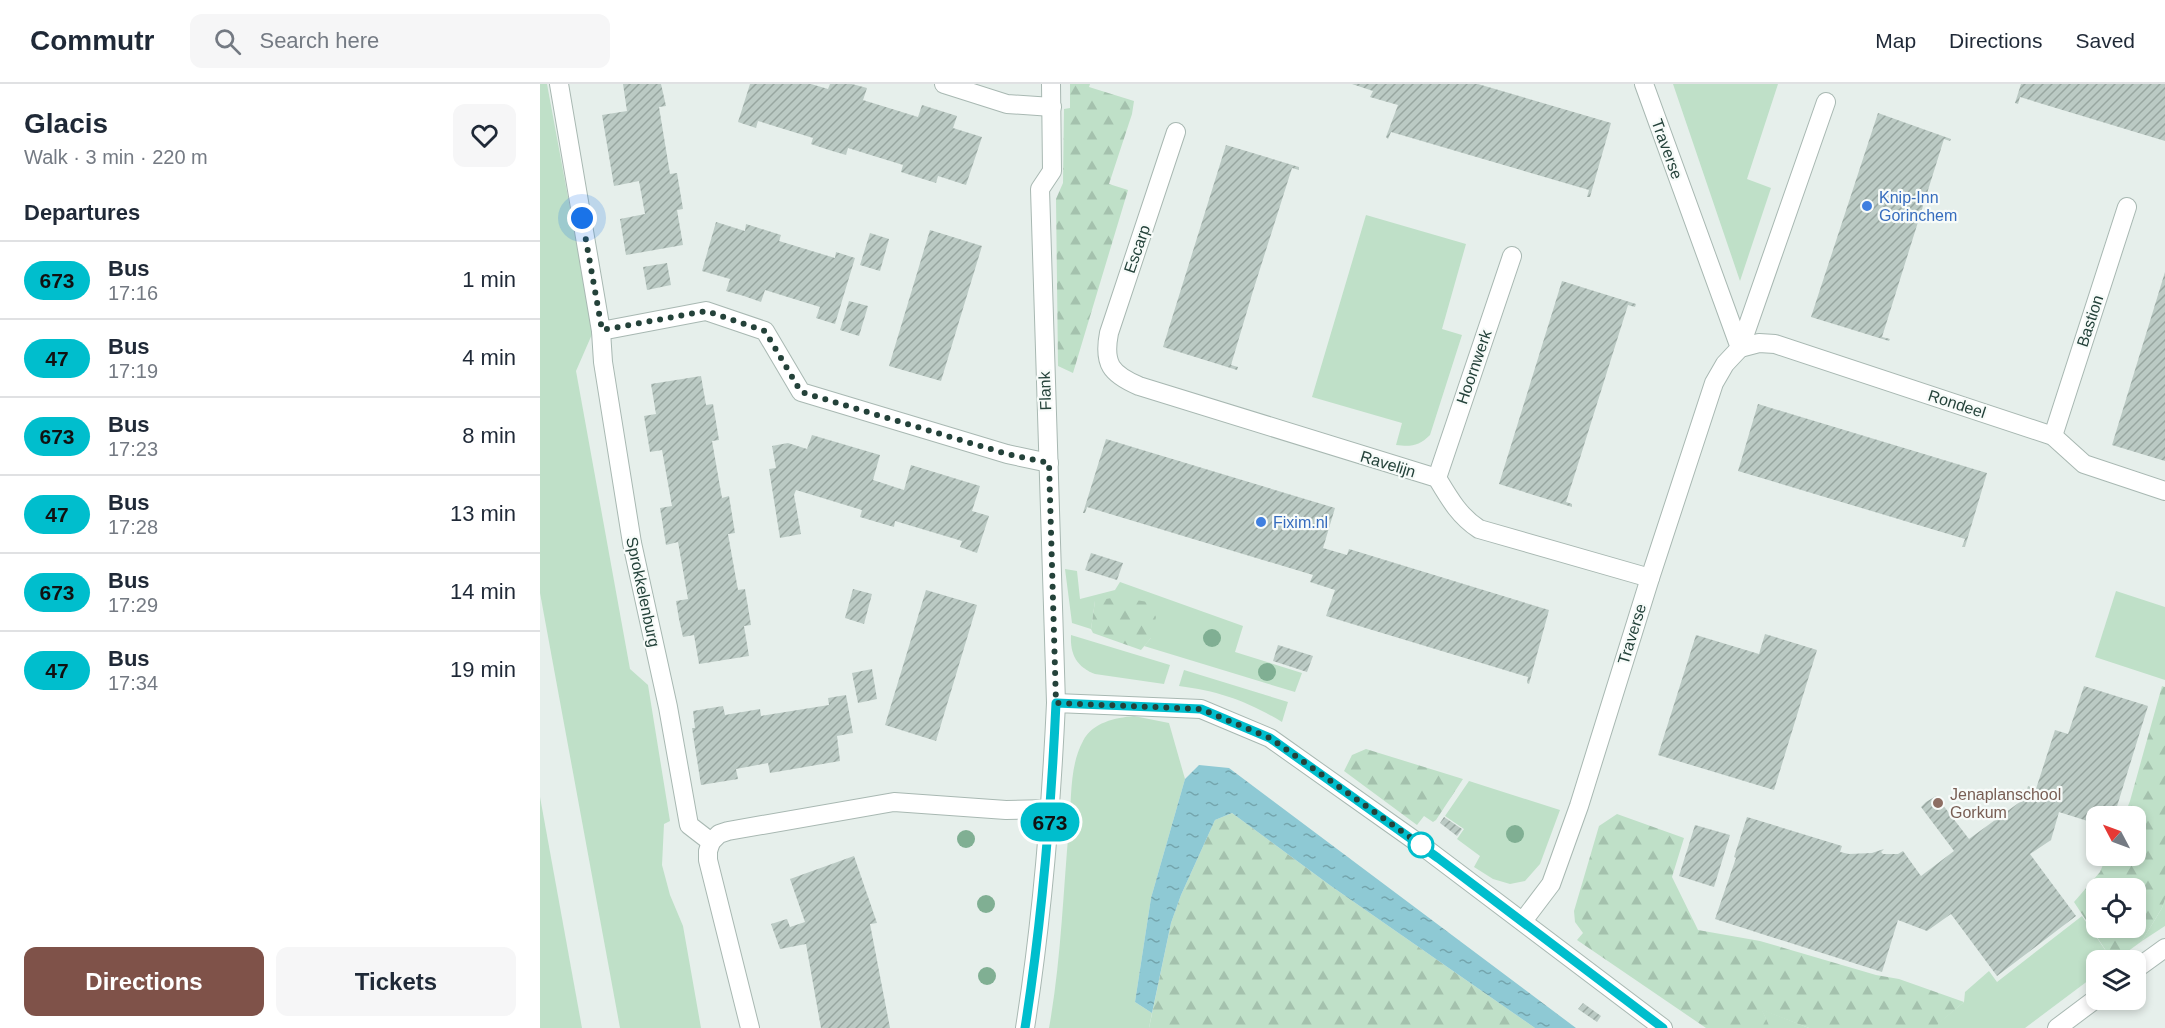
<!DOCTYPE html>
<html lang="en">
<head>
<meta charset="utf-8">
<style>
  body { margin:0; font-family:Arial,sans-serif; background:#f6f6f7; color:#1f2937; height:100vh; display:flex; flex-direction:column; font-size:22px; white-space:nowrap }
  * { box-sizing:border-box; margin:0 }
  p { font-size:20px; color:#747a83 }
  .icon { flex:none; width:33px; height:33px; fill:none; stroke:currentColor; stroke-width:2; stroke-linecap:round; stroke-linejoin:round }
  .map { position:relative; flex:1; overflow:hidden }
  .side { display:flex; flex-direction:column; background:#fff; width:540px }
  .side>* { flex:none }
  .badge { padding:0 12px; border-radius:20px; font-size:21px; line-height:39px }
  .needle { width:39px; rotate:311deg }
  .buttons { position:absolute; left:1546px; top:722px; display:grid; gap:12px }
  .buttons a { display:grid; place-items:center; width:60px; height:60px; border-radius:12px; background:#fff; box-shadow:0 3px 9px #0003; font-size:30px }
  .you { position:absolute; width:30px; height:30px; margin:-15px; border:4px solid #fff; border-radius:50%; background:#1a73e8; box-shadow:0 0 0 9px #1a73e833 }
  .map>.badge { position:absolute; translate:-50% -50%; box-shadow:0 0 0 3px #fff }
  h2 { padding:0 24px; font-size:22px; line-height:54px }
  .round { display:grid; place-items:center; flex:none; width:63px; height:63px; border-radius:12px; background:#f6f6f7 }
  .summary { display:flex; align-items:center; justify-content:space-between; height:102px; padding:0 24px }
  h1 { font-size:28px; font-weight:800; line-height:45px }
  .cta { display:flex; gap:12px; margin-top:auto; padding:12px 24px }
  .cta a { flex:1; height:69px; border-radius:12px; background:#7f5249; color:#fff; font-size:24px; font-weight:800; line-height:69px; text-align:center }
  .cta a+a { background:#f6f6f7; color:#1f2937 }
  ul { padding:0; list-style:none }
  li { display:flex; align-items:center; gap:18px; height:78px; padding:0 24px; border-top:2px solid #e0e1e3 }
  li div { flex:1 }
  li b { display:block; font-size:22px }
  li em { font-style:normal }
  li .badge { min-width:66px; font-weight:700; text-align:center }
  header { display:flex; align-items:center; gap:36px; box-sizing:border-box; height:84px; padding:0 30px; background:#fff; border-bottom:2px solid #e0e1e3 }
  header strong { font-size:28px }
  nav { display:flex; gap:33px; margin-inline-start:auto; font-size:21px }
  .search { width:420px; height:54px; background:#f6f6f7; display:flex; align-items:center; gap:15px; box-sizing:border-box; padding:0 21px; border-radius:12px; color:#747a83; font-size:22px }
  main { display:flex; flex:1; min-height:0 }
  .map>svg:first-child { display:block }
</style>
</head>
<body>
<header>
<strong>Commutr</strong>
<div class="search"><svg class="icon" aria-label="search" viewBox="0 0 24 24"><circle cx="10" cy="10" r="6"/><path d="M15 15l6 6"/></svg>Search here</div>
<nav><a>Map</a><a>Directions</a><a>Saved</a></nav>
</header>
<main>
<section class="side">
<div class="summary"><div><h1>Glacis</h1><p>Walk · 3 min · 220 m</p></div><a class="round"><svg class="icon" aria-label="heart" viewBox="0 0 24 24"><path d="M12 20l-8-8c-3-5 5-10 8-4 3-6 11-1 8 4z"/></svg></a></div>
<h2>Departures</h2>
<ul>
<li><span class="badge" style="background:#00becd;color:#111">673</span><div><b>Bus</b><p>17:16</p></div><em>1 min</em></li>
<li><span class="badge" style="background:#00becd;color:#111">47</span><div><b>Bus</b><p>17:19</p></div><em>4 min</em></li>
<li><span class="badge" style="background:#00becd;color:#111">673</span><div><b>Bus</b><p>17:23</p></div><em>8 min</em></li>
<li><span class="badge" style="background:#00becd;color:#111">47</span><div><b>Bus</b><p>17:28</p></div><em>13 min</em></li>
<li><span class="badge" style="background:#00becd;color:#111">673</span><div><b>Bus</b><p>17:29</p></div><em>14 min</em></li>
<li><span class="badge" style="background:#00becd;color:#111">47</span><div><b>Bus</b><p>17:34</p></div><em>19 min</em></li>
</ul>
<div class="cta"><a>Directions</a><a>Tickets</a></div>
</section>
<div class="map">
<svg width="1625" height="944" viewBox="0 0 1625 944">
  <defs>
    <pattern id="forest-firs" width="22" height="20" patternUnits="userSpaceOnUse" patternTransform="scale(1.5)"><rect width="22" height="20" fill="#bfe0c8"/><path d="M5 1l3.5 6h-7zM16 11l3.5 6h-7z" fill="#a4c1ad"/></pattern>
    <pattern id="water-ripples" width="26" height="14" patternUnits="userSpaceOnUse" patternTransform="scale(1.5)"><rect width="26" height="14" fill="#8ec9d4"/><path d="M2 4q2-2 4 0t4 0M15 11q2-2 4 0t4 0" fill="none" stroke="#74a5ad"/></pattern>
    <pattern id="building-hatch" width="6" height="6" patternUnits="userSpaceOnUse" patternTransform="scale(1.5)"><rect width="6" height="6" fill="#bbcac4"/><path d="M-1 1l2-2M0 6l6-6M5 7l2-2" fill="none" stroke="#98a6a0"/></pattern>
  </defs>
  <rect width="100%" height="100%" fill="#e6efeb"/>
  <g fill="#bfe0c8">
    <polygon points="0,0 7,0 53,248 36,287 90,585 108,601 130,737 124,740 122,781 130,811 143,842 161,944 80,944 0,509"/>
    <polygon points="1133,0 1238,0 1207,95 1231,104 1200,197"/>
    <path d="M826,131L926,160L902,245L922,251L890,351C879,362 871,363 856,361L862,339L772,313Z"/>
    <polygon points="525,485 537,487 540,515 575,506 580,498 703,542 695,568 762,589 755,608 604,562 611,554 555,517 551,545 532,539"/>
    <polygon points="1576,507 1625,523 1625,596 1555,573"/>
    <path d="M531,551L630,581L624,600L555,590C537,583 530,571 531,551Z"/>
    <path d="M644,586L748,618L742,638C707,617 679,607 639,602Z"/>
    <path d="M594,632L629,639L645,695L611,814L595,918L612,929L609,944H509C521,878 523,809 529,743C532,715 529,683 543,657C553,638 575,634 594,632Z"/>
    <polygon points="929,697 1020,726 1000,780 985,797 970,800 953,795 934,783 940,772 917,755 924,745 905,732"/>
    <polygon points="0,713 42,944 0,944"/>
    <polygon points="1625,815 1625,842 1602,857 1622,824"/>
    <polygon points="1542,832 1572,876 1557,876 1557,890 1485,944 1397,944 1397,940 1424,918 1425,908 1449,887 1457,898"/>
    <polygon points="1221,925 1269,944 1229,944 1229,941"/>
  </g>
  <g fill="url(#forest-firs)" fill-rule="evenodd">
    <polygon points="530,0 550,0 549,3 594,17 592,30 569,100 588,106 533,289 518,282 516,115 523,99 524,25 530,24"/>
    <polygon points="577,513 608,518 616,533 611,554 601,566 553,549 551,545 555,517"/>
    <path d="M1622,602L1625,603V815L1622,824L1602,857L1576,876H1572L1534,818L1560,788L1567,771H1596V732H1584L1590,717ZM1557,804H1596V843H1557Z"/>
    <polygon points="826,665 923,695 896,736 893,738 884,732 877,741 804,687 812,671"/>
    <polygon points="692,729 791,802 995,944 609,944 631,839 641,811 675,736"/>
    <polygon points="1077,730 1144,754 1132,793 1158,846 1220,857 1336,891 1359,895 1424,918 1398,940 1397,944 1269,944 1222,926 1229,941 1229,944 1166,944 1037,856 1043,849 1035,838 1034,827 1059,742"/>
  </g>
  <polygon fill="url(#water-ripples)" points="659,681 689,684 1036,944 995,944 791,802 692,729 675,736 641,811 631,839 612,929 595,918 611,814 645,695"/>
  <g fill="url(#building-hatch)">
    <polygon points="83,0 121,0 126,22 119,23 130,90 137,89 143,125 137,126 143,161 86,171 80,135 105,130 99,97 74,102 62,31 87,27"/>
    <polygon points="210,0 271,0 288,5 290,0 312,0 327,4 323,16 378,33 382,21 417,32 413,44 442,53 426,101 398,92 396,99 361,88 363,81 308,64 306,71 289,66 271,60 273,54 218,37 216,44 198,38"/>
    <polygon points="812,0 938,0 1071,39 1050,113 1047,113 1049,106 875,55 851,48 848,55 846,53 858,21 830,13 833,7"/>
    <polygon points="1481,0 1625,0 1625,57 1480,13 1478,20 1475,19"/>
    <polygon points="1338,29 1411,55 1410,57 1404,55 1342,253 1350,255 1349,257 1271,233"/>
    <polygon points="686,61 759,83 759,86 752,84 713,207 691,281 698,283 697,286 623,263"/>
    <polygon points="176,138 205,147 206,140 241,151 239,157 295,174 296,168 315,174 295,240 276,234 280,223 225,206 221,218 204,212 186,207 190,195 162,187"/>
    <polygon points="390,146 442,162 401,297 349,282"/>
    <polygon points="330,149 349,155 340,187 320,181"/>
    <polygon points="127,179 131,201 107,206 103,183"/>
    <polygon points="1625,188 1625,377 1572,361"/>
    <polygon points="1022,197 1096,220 1095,223 1088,221 1034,393 1026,418 1032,420 1032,423 959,400"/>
    <polygon points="309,217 328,222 319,252 300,246"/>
    <polygon points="161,292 166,321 173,320 179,356 172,357 182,414 189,412 195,449 188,450 198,506 205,505 211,541 204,542 209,572 159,580 154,551 143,553 139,535 136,517 148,515 138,458 126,461 123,442 120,424 132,422 122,366 110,368 104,332 116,330 111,300"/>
    <polygon points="1218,320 1447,389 1425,463 1422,463 1425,455 1198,387"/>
    <polygon points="272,351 340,371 333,396 364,406 371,381 440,402 432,427 449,432 437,469 420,463 422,457 355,437 354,443 320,433 322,426 256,406 254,411 261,450 240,454 229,385 236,384 232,362 248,359 267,365"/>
    <polygon points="566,355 795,424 783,464 807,471 809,465 1009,526 989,600 987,599 988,593 786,532 795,506 770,498 773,491 547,423 545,429 543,429"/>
    <polygon points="551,469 583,479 577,496 545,486"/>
    <polygon points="313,505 332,510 324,540 305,534"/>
    <polygon points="386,506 437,521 396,657 345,641"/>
    <polygon points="1225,550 1277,566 1234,706 1118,671 1156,551 1219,570"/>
    <polygon points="738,561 773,572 767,588 733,577"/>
    <polygon points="332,585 337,615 318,619 312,589"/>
    <polygon points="1544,602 1608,622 1574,732 1557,732 1557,740 1519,728 1511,756 1490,770 1536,832 1457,892 1411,830 1387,847 1358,836 1342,888 1175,835 1196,774 1194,773 1207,733 1302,762 1300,768 1309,770 1332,769 1344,765 1341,768 1343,770 1358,770 1363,767 1381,792 1414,767 1381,723 1386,718 1396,712 1429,755 1484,715 1488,702 1496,705 1515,646 1528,650"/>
    <polygon points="306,611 313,649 297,652 300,677 230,689 228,679 196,685 198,695 161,701 152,644 155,644 153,627 183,622 185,631 220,625 221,632 289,621 288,614"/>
    <polygon points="904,733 922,745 917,752 900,739"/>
    <polygon points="1155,741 1190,751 1174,803 1139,792"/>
    <polygon points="314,772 337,839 330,840 350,944 281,944 266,860 240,865 231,840 247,835 250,843 265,838 250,795"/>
    <polygon points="1043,919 1061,932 1057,938 1038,925"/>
  </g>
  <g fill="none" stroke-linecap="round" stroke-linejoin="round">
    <g stroke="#a8b8b2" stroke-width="20">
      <polyline id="service" points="171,758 168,767 168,776 210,944"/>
    </g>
    <g stroke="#a8b8b2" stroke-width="20">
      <g id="minor">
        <polyline points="19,0 61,247 166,227 225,247 261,308 467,370 509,379"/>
        <polyline points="404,0 467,20 512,23"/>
        <polyline points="511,0 512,87 500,105 516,619"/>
        <path d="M636,48L569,249C563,280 571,290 599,302L897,394C909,414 919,432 939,445L1110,494"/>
        <polyline points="61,247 63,278 92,459 128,623 149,741 171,758 179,750 188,747 354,718 466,726 511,725"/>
        <polyline points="1200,264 1219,259 1235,260 1513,352 1544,380 1625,407"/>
        <polyline points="1200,264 1286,18"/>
        <polyline points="1513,352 1587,123"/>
        <polyline points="897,394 972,172"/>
        <polyline points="983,837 1011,800 1039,722 1110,494 1174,299 1185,280 1200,264 1104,0"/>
      </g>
    </g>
    <g stroke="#a8b8b2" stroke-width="20">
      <g id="tertiary">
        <polyline points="1596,885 1625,864"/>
        <path d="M485,944C502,836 511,728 516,619L661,625L730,654L881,761L1123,944"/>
        <polyline points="1517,944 1557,914"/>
      </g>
    </g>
    <use href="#service" stroke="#fff" stroke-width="18"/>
    <use href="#minor" stroke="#fff" stroke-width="18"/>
    <use href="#tertiary" stroke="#fff" stroke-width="18"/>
  </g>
  <g fill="#80af93">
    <circle cx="672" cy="554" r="9"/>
    <circle cx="727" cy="588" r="9"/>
    <circle cx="975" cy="750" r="9"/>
    <circle cx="426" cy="755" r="9"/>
    <circle cx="446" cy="820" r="9"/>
    <circle cx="447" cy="892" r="9"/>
  </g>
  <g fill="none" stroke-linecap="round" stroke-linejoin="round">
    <g stroke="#fff" stroke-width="14">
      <path id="line" d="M485,944C502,836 511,728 516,619L661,625L730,654L898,774L1123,944"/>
    </g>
    <use href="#line" stroke="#00becd" stroke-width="9"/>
    <polyline stroke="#24423a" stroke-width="6" stroke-dasharray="0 10.8" points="42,134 62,246 166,227 225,247 261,308 467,370 509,379 516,619 661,625 730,654 881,761"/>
  </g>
  <g fill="#3f7fe0" stroke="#f7fbf9" stroke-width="2">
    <circle cx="1327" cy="122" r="6"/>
    <circle cx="721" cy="438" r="6"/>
  </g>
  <circle fill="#8d6e63" stroke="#f7fbf9" stroke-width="2" cx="1398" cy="719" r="6"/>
  <circle fill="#fff" stroke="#00becd" stroke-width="3" cx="881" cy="761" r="12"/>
  <g text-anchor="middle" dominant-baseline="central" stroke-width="4.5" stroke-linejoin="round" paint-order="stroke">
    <g font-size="16" fill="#24423a" stroke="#f7fbf9">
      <text transform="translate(1127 65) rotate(70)">Traverse</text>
      <text transform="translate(597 165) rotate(-71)">Escarp</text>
      <text transform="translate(1550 237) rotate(-72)">Bastion</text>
      <text transform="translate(934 283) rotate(-71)">Hoornwerk</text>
      <text transform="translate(505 307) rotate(-92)">Flank</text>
      <text transform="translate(1417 320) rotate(18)">Rondeel</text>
      <text transform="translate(848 380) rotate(17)">Ravelijn</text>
      <text transform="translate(103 508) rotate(78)">Sprokkelenburg</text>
      <text transform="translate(1092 550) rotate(-73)">Traverse</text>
    </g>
    <g font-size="16" fill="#366cbe" stroke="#f7fbf9" text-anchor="start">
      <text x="1339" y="113">Knip-Inn<tspan x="1339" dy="18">Gorinchem</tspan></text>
      <text x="733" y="438">Fixim.nl</text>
    </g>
    <g font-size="16" fill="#785e54" stroke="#f7fbf9" text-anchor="start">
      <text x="1410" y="710">Jenaplanschool<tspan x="1410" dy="18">Gorkum</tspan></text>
    </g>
  </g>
</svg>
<div class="buttons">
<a><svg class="needle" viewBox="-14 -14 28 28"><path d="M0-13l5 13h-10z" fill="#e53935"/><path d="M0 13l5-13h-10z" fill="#747a83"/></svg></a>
<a><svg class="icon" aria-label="locate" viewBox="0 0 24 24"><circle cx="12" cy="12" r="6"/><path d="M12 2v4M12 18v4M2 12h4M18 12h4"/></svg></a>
<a><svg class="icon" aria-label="layers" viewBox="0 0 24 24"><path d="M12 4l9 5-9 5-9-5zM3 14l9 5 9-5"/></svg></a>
</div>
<div class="you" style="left:42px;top:134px"></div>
<b class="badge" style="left:510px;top:738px;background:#00becd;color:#111">673</b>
</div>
</main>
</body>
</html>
